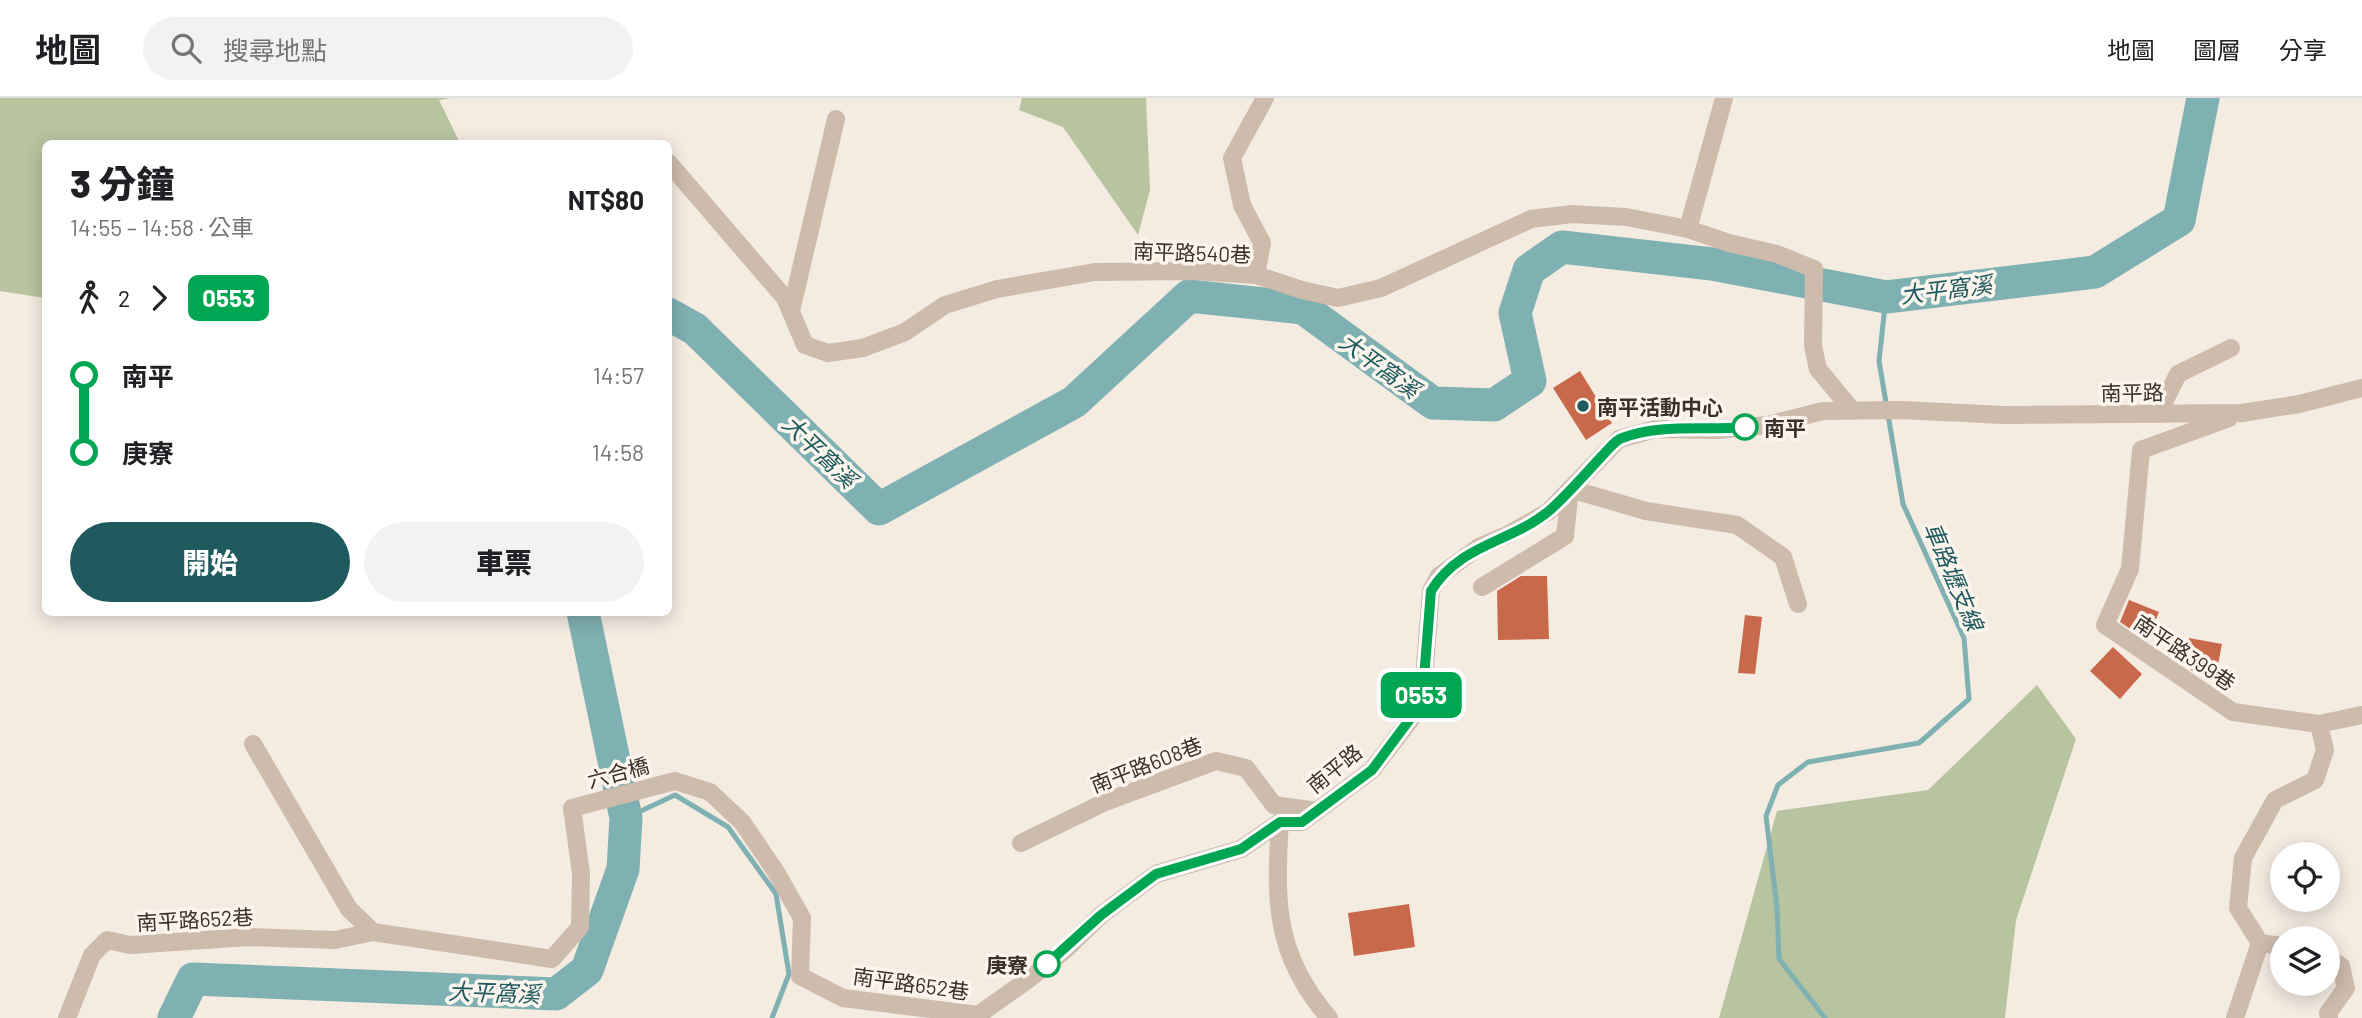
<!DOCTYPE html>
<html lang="zh-TW">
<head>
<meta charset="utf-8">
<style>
  body { margin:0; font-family:Barlow,"Noto Sans TC",sans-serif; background:#f2f2f2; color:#202124; height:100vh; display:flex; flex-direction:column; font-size:26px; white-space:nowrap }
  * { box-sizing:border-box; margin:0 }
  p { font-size:23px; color:#757577 }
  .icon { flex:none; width:38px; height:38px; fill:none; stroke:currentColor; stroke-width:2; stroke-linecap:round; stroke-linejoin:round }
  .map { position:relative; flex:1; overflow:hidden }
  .drawer { position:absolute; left:42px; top:42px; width:630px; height:476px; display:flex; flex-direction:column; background:#fff; border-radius:10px; box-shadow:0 4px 18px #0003 }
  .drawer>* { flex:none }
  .badge { padding:0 14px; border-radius:10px; font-size:24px; line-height:46px }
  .controls { position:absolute; left:2270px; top:744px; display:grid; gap:14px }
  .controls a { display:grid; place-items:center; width:70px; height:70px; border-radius:50%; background:#fff; box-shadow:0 4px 18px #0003; font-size:35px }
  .map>.badge { position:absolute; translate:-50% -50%; box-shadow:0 0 0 4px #fff }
  .legs { display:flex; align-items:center; gap:10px; height:77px; padding:0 28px; font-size:23px }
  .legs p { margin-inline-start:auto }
  .head { display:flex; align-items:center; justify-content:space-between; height:119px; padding:0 28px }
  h1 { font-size:38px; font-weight:800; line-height:52px }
  .primary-button { display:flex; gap:14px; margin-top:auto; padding:14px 28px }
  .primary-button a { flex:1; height:80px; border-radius:42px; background:#1f5a5e; color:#fff; font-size:28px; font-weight:800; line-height:80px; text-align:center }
  .primary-button a+a { background:#f2f2f2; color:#202124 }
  ul { padding:0 28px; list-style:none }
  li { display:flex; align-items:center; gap:24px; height:77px; font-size:26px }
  li i { display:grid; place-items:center; width:10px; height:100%; margin:0 9px; background:currentColor }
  li i::after { content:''; width:18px; height:18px; margin:-9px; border:5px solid; border-radius:50%; background:#fff }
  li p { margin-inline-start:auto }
  li:first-child i { background:linear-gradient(#0000 50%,currentColor 0) }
  li:last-child i { background:linear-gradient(currentColor 50%,#0000 0) }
  header { display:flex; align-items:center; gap:42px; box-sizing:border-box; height:98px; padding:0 35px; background:#fff; border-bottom:2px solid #e0e0e0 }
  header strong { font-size:33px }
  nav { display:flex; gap:38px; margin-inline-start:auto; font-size:24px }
  .search { width:490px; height:63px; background:#f2f2f2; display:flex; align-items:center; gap:18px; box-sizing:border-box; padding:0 24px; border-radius:38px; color:#757577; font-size:26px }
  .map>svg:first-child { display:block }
</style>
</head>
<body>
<header>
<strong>地圖</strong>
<div class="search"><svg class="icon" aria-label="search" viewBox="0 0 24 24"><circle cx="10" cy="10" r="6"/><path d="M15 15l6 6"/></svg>搜尋地點</div>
<nav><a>地圖</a><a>圖層</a><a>分享</a></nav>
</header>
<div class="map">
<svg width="2362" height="920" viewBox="0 0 2362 920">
  <rect width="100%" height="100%" fill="#f4ebe1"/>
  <g fill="#b8c4a0">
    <polygon points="0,0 451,0 439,2 460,45 46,46 45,200 0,193"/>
    <polygon points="1022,0 1146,0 1150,92 1138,137 1063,29 1019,12"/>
    <polygon points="2037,587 2076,641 2016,822 2005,920 1719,920 1777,713 1928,692"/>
  </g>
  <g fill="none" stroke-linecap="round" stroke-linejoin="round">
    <g stroke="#7fb0b2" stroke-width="5">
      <polyline points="626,720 675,697 728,729 776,796 789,876 772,920"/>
      <polyline points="1825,920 1779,861 1777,810 1766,718 1778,687 1808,664 1919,645 1969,601 1964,540 1903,406 1879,263 1886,199"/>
    </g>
    <g stroke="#7fb0b2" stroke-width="33">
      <polyline points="668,216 695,231 879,411 1074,304 1189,198 1303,210 1433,305 1494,307 1530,283 1515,215 1529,172 1562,149 1712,166 1886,199 2095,174 2179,122 2203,0"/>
      <polyline points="174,920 193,881 556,896 587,872 623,771 626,720 583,514"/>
    </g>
  </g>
  <g fill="#c8694b">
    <polygon points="1580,273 1612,325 1586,342 1553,290"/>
    <polygon points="1521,478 1547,478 1549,541 1498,542 1497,493"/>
    <polygon points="2129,502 2159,514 2147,542 2120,524"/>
    <polygon points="1745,517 1762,519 1755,576 1738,575"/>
    <polygon points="2189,540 2222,546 2216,577 2193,573 2184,567"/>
    <polygon points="2113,549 2142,576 2120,601 2090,573"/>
    <polygon points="1409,806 1415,849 1354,858 1348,815"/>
  </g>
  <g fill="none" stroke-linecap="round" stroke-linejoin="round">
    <g stroke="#cdbbac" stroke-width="18">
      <polyline points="668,64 785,200 805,247 828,255 863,250 905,234 945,207 997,191 1095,174 1193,173 1256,177 1302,192 1338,200 1381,190 1531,121 1572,116 1626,119 1688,131 1729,145 1777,156 1814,171 1813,248 1818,271 1852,312"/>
      <polyline points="1688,131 1724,0"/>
      <polyline points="1256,177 1262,145 1242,107 1232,60 1265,0"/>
      <polyline points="791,213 836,21"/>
      <polyline points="2158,316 2178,276 2231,250"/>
      <polyline points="2229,320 2141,352 2130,471 2105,527 2233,614 2319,626 2362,617"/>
      <polyline points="1482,489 1565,438 1570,391 1646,413 1737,427 1783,459 1798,506"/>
      <polyline points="253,646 349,811 373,834 552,861 580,829 581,775 572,710 675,683 710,694 742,724 776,774 802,820 800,878 843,900 978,917"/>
      <path d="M1280,724C1275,803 1274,856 1329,920"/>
      <polyline points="1021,745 1105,704 1216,663 1246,670 1274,707 1317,713"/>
      <polyline points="2260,845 2282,848"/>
      <polyline points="2328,860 2341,868 2346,890 2328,915 2329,920"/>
      <polyline points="67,920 92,857 107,842 130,847 249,839 335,842 373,834"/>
      <polyline points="970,920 978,917 1029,881 1065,852 1101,817 1156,776 1241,751 1280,724 1302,724 1372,672 1411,621 1423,592 1431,493 1439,478 1479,449 1507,437 1548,414 1619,341 1656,331 1718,332 1767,327 1823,313 1901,312 2004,317 2242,315 2299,306 2362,290"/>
      <polyline points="2235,920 2260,845 2238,810 2243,760 2275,702 2315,682 2325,652 2319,626"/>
    </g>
  </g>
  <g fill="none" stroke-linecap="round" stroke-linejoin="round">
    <g stroke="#fff" stroke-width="16">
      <path id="line-1" d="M1047,866L1101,817L1156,776L1241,751L1280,724H1302L1372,672L1410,621L1423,592L1431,493C1459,446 1513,444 1550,412C1568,396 1585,376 1602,358C1608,352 1614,343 1622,340C1661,325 1704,333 1745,329"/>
    </g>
    <use href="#line-1" stroke="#00a651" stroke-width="10"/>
  </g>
  <circle fill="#1f5a5e" stroke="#fbf5ee" stroke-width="2.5" cx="1583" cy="308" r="7"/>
  <g fill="#fff" stroke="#00a651" stroke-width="3.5">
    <circle cx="1745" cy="329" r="12"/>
    <circle cx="1047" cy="866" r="12"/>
  </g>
  <g text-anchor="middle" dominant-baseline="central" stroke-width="7" stroke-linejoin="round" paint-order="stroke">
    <g font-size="21" fill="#3b302b" stroke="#fbf5ee">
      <text transform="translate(1192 154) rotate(2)">南平路540巷</text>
      <text transform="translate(2132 294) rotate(-1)">南平路</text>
      <text transform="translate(2185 554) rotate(34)">南平路399巷</text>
      <text transform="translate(1146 666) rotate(-21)">南平路608巷</text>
      <text transform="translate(1334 670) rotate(-39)">南平路</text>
      <text transform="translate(618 674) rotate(-15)">六合橋</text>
      <text transform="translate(195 821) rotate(-3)">南平路652巷</text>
      <text transform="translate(911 885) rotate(8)">南平路652巷</text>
    </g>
    <g font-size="21" font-weight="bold" fill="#3b302b" stroke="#fbf5ee" text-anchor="start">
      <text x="1597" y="308">南平活動中心</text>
    </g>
    <g font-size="21" font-weight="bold" fill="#3b302b" stroke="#fbf5ee" text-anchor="start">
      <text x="1764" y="329">南平</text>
      <text x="1028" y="866" text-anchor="end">庚寮</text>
    </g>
    <g font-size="23" font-style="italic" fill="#1f5a5e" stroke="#fbf5ee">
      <text transform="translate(1946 191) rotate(-7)">大平窩溪</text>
      <text transform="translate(1380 267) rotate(36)">大平窩溪</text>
      <text transform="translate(820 353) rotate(44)">大平窩溪</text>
      <text transform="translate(1954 478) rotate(67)">車路壢支線</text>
      <text transform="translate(494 894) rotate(2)">大平窩溪</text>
    </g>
  </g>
</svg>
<div class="controls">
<a><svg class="icon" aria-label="locate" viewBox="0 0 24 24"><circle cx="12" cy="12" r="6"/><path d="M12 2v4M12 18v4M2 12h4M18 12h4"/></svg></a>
<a><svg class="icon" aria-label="layers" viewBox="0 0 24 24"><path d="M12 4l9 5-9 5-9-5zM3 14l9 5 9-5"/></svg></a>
</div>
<b class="badge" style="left:1421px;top:597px;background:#00a651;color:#fff">0553</b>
<section class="drawer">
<div class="head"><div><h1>3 分鐘</h1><p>14:55 – 14:58 · 公車</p></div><b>NT$80</b></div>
<div class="legs"><svg class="icon" aria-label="walk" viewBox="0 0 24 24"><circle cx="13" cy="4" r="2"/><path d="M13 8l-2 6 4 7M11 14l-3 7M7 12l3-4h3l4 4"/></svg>2<svg class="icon" aria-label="forward" viewBox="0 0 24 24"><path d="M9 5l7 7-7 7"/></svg><b class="badge" style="background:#00a651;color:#fff">0553</b></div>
<ul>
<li><i style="color:#00a651"></i><b>南平</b><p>14:57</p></li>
<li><i style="color:#00a651"></i><b>庚寮</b><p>14:58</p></li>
</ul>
<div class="primary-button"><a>開始</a><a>車票</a></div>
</section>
</div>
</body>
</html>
